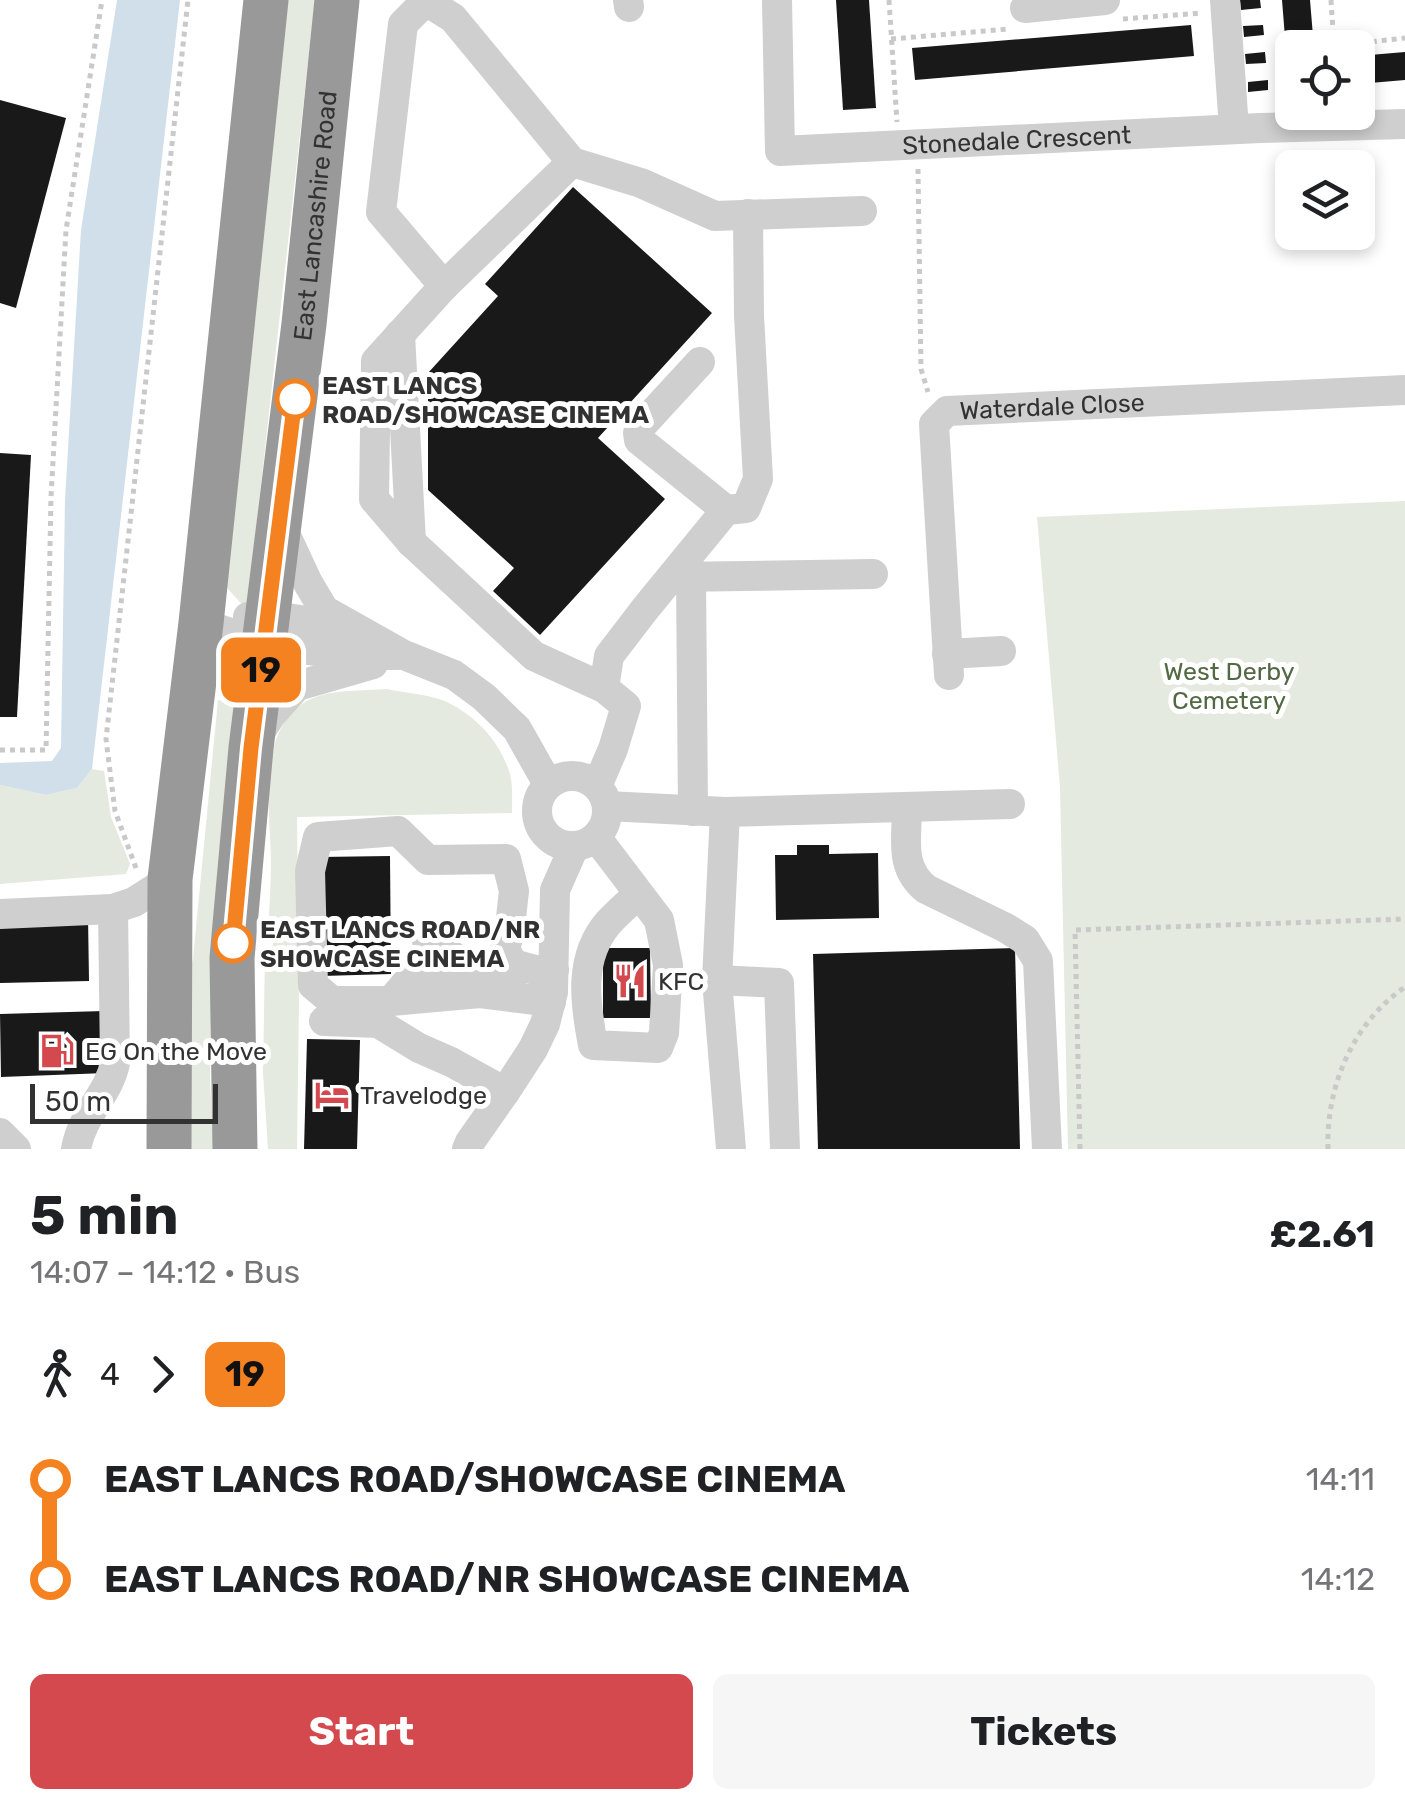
<!DOCTYPE html>
<html lang="en">
<head>
<meta charset="utf-8">
<style>
  body { margin:0; font-family:Rubik,sans-serif; background:#f6f6f6; color:#202124; height:100vh; display:flex; flex-direction:column; font-size:38px; white-space:nowrap }
  * { box-sizing:border-box; margin:0 }
  p { font-size:32px; color:#757577 }
  .icon { flex:none; width:55px; height:55px; fill:none; stroke:currentColor; stroke-width:2; stroke-linecap:round; stroke-linejoin:round }
  .map { position:relative; height:1149px; overflow:hidden }
  .sheet { display:flex; flex-direction:column; background:#fff; flex:1 }
  .sheet>* { flex:none }
  .badge { padding:0 20px; border-radius:15px; font-size:35px; line-height:65px }
  .controls { position:absolute; left:1275px; top:30px; display:grid; gap:20px }
  .controls a { display:grid; place-items:center; width:100px; height:100px; border-radius:15px; background:#fff; box-shadow:0 5px 15px #0003; font-size:50px }
  .scale { position:absolute; left:30px; bottom:25px; width:188px; box-sizing:border-box; padding-left:10px; border:5px solid #323232; border-top:0; font-size:28px; line-height:35px; white-space:nowrap; color:#323232; -webkit-text-stroke:8px #fff; paint-order:stroke }
  .map>.badge { position:absolute; translate:-50% -50%; box-shadow:0 0 0 5px #fff }
  .legs { display:flex; align-items:center; gap:15px; height:110px; padding:0 30px; font-size:32px }
  .legs p { margin-inline-start:auto }
  .headline { display:flex; align-items:center; justify-content:space-between; height:170px; padding:0 30px }
  h1 { font-size:55px; font-weight:700; line-height:75px }
  .action { display:flex; gap:20px; margin-top:auto; padding:20px 30px }
  .action a { flex:1; height:115px; border-radius:15px; background:#d4494d; color:#fff; font-size:40px; font-weight:700; line-height:115px; text-align:center }
  .action a+a { background:#f6f6f6; color:#202124 }
  ul { padding:0 30px; list-style:none }
  li { display:flex; align-items:center; gap:35px; height:100px; font-size:38px }
  li i { display:grid; place-items:center; width:15px; height:100%; margin:0 12px; background:currentColor }
  li i::after { content:''; width:25px; height:25px; margin:-12px; border:8px solid; border-radius:50%; background:#fff }
  li p { margin-inline-start:auto }
  li:first-child i { background:linear-gradient(#0000 50%,currentColor 0) }
  li:last-child i { background:linear-gradient(currentColor 50%,#0000 0) }
  .map>svg:first-child { display:block }
</style>
</head>
<body>
<div class="map">
<svg width="1405" height="1149" viewBox="0 0 1405 1149">
  <rect width="100%" height="100%" fill="#fff"/>
  <g fill="#e4eadf">
    <polygon points="283,0 315,0 247,610 219,579"/>
    <polygon points="1405,501 1405,1149 1068,1149 1060,787 1037,517"/>
    <path d="M387,689C405,693 425,694 442,700C474,713 500,741 510,774C513,786 512,800 512,813L297,817L299,1000L297,1149H268L263,1072L265,956H272L274,934L268,933C269,910 271,887 271,863C271,814 254,725 311,699C333,689 363,691 387,689Z"/>
    <polygon points="218,700 237,703 211,968 210,1082 214,1149 182,1149 178,1018 193,959"/>
    <polygon points="92,769 104,771 111,817 130,864 126,874 0,884 0,785 46,795 77,788"/>
  </g>
  <polygon fill="#d0dfea" points="117,0 180,0 92,769 77,788 46,795 0,785 0,763 52,761 61,748 65,500 81,230"/>
  <g fill="#191919">
    <polygon points="836,0 869,0 876,108 843,110"/>
    <polygon points="1240,0 1260,0 1261,8 1241,10"/>
    <polygon points="1282,0 1310,0 1314,48 1292,48 1292,88 1289,88"/>
    <polygon points="1191,25 1194,56 915,80 912,48"/>
    <polygon points="1263,25 1264,35 1244,37 1243,26"/>
    <polygon points="1265,52 1266,63 1246,64 1245,54"/>
    <polygon points="1405,52 1405,80 1358,84 1358,56"/>
    <polygon points="1268,80 1268,90 1248,92 1248,82"/>
    <polygon points="0,100 66,118 16,308 0,303"/>
    <polygon points="573,187 712,313 598,438 665,499 540,635 493,591 514,568 428,490 428,373 498,296 485,284"/>
    <polygon points="0,453 31,455 17,717 0,717"/>
    <polygon points="797,845 829,845 829,854 878,853 879,918 776,920 775,855 797,855"/>
    <polygon points="390,856 391,974 322,976 320,857"/>
    <polygon points="88,917 89,981 0,983 0,919"/>
    <polygon points="603,948 650,948 651,1018 603,1018"/>
    <polygon points="1015,948 1020,1149 818,1149 813,954"/>
    <polygon points="104,1011 106,1073 1,1077 0,1014"/>
    <polygon points="307,1039 360,1040 357,1149 304,1149"/>
  </g>
  <g fill="none" stroke-linecap="round" stroke-linejoin="round">
    <g stroke="#c9c9c9" stroke-width="5" stroke-dasharray="5 5" stroke-linecap="butt">
      <polyline points="889,0 897,122"/>
      <polyline points="1331,0 1334,46"/>
      <polyline points="1123,19 1202,13"/>
      <polyline points="891,39 1008,29"/>
      <polyline points="1334,48 1334,46 1405,38"/>
      <polyline points="918,169 921,369 928,392"/>
      <polyline points="0,750 46,750 51,497 66,230 102,0"/>
      <polyline points="136,868 115,811 106,739 188,0"/>
      <polyline points="1080,1149 1075,930 1405,919"/>
      <path d="M1328,1149C1326,1086 1353,1023 1405,987"/>
    </g>
    <g stroke="#cfcfcf" stroke-width="30">
      <polyline points="628,0 629,7"/>
      <path id="s1" d="M777,0L780,151L1260,128L1405,124"/>
      <polyline points="1225,0 1234,129"/>
      <polyline points="1025,8 1105,0"/>
      <polyline points="572,162 444,286 376,361 374,499 411,542 534,656 604,688 626,706 613,749 597,786"/>
      <polyline points="444,286 381,212 403,24 426,1 453,18 572,162 641,183 715,216 862,211"/>
      <polyline points="400,334 411,542"/>
      <polyline points="700,362 642,425 638,433 639,440 726,510"/>
      <polyline points="281,525 308,583 324,610 404,655 454,675 484,697 517,729 548,784"/>
      <polyline points="672,577 873,574"/>
      <polyline points="691,577 693,811"/>
      <polyline points="248,617 268,615 346,627"/>
      <polyline points="201,623 265,645 353,655 399,655"/>
      <polyline points="947,654 1001,651"/>
      <path id="s2" d="M949,675L934,424L947,411L1405,390"/>
      <polyline points="604,688 609,656 645,609 726,510 746,508 758,479 749,316 748,214"/>
      <polyline points="257,737 271,715 297,686 373,664"/>
      <circle cx="572" cy="811" r="35"/>
      <polyline points="607,806 725,812 717,980 731,1149"/>
      <path d="M907,807C907,839 899,867 926,889L1006,928L1025,940L1038,961L1047,1149"/>
      <polyline points="725,812 1010,804"/>
      <path d="M596,837L659,920L668,965L664,1033L658,1048L593,1045C585,1003 578,957 609,922C618,912 629,903 638,894"/>
      <polyline points="0,914 113,909 134,902 170,879"/>
      <polyline points="425,935 430,949 450,954 480,976 511,983"/>
      <polyline points="717,980 779,983 785,1149"/>
      <polyline points="391,1001 414,974 453,975 477,992"/>
      <polyline points="551,1002 480,993 391,1001 332,1001 313,985 310,871 318,837 398,831 428,860 506,859 514,891 509,935 505,949 513,964 535,970 554,970"/>
      <polyline points="324,1021 378,1023 419,1048 451,1062 505,1092"/>
      <polyline points="0,1133 16,1149"/>
      <path d="M76,1149C82,1114 109,1094 115,1063L113,909"/>
      <polyline points="467,1149 470,1142 505,1092 533,1049 545,1024 553,992 555,890 574,847"/>
    </g>
    <g stroke="#999" stroke-width="45">
      <polyline points="169,1149 170,879 201,623 266,0"/>
      <path id="s3" d="M235,1149L232,958L251,748L304,324L337,0"/>
    </g>
  </g>
  <g fill="none" stroke-linecap="round" stroke-linejoin="round">
    <g stroke="#fff" stroke-width="22">
      <polyline id="line-1" points="233,943 251,748 295,399"/>
    </g>
    <use href="#line-1" stroke="#f58220" stroke-width="15"/>
  </g>
  <defs>
    <g id="restaurant-bare" transform="scale(2.7)"><path d="M-5-6h1v4h1v-4h1v4h1v-4h1v5L-1.5 .5V6h-2V.5L-5-1ZM5-6V6H3V1.5H1.5Q1.5-4 5-6Z" fill="#d4494d" stroke="#fff" stroke-width="2.5" paint-order="stroke"/></g>
    <g id="fuel-bare" transform="scale(2.7)"><path d="M-5.5-6h7V0h2V4h1.3V-2.5L3-4.5l.8-.8L6-3V5H2.5V1h-1V6h-7ZM-4.2-4.7v3.2H.2V-4.7Z" fill="#d4494d" stroke="#fff" stroke-width="2.5" paint-order="stroke"/></g>
    <g id="hotel-bare" transform="scale(2.7)"><path d="M-6-4.5h1.5V1H6V5H4.5V3h-9V5H-6ZM-4 0a1.8 1.8 0 1 1 3.6 0ZM.5 0V-2.5h3Q6-2.5 6 0Z" fill="#d4494d" stroke="#fff" stroke-width="2.5" paint-order="stroke"/></g>
  </defs>
  <g fill-rule="evenodd">
    <use href="#restaurant-bare" x="630" y="981"/>
    <use href="#fuel-bare" x="57" y="1051"/>
    <use href="#hotel-bare" x="332" y="1095"/>
  </g>
  <g fill="#fff" stroke="#f58220" stroke-width="5">
    <circle cx="295" cy="399" r="18"/>
    <circle cx="233" cy="943" r="18"/>
  </g>
  <g text-anchor="middle" dominant-baseline="central" stroke-width="10" stroke-linejoin="round" paint-order="stroke">
    <g font-size="25" fill="#323232" stroke="#fff">
      <text stroke="none"><textPath href="#s1" startOffset="388">Stonedale Crescent</textPath></text>
      <text stroke="none"><textPath href="#s3" startOffset="938">East Lancashire Road</textPath></text>
      <text stroke="none"><textPath href="#s2" startOffset="375">Waterdale Close</textPath></text>
    </g>
    <g font-size="25" font-weight="bold" fill="#323232" stroke="#fff" text-anchor="start">
      <text x="322" y="385">EAST LANCS<tspan x="322" dy="29">ROAD/SHOWCASE CINEMA</tspan></text>
      <text x="260" y="929">EAST LANCS ROAD/NR<tspan x="260" dy="29">SHOWCASE CINEMA</tspan></text>
    </g>
    <g font-size="25" fill="#536943" stroke="#fff">
      <text x="1229" y="671">West Derby<tspan x="1229" dy="29">Cemetery</tspan></text>
    </g>
    <g font-size="25" fill="#323232" stroke="#fff" text-anchor="start">
      <text x="658" y="981">KFC</text>
      <text x="85" y="1051">EG On the Move</text>
      <text x="360" y="1095">Travelodge</text>
    </g>
  </g>
</svg>
<div class="controls">
<a><svg class="icon" aria-label="locate" viewBox="0 0 24 24"><circle cx="12" cy="12" r="6"/><path d="M12 2v4M12 18v4M2 12h4M18 12h4"/></svg></a>
<a><svg class="icon" aria-label="layers" viewBox="0 0 24 24"><path d="M12 4l9 5-9 5-9-5zM3 14l9 5 9-5"/></svg></a>
</div>
<div class="scale">50 m</div>
<b class="badge" style="left:261px;top:670px;background:#f58220;color:#111">19</b>
</div>
<section class="sheet">
<div class="headline"><div><h1>5 min</h1><p>14:07 – 14:12 · Bus</p></div><b>£2.61</b></div>
<div class="legs"><svg class="icon" aria-label="walk" viewBox="0 0 24 24"><circle cx="13" cy="4" r="2"/><path d="M13 8l-2 6 4 7M11 14l-3 7M7 12l3-4h3l4 4"/></svg>4<svg class="icon" aria-label="forward" viewBox="0 0 24 24"><path d="M9 5l7 7-7 7"/></svg><b class="badge" style="background:#f58220;color:#111">19</b></div>
<ul>
<li><i style="color:#f58220"></i><b>EAST LANCS ROAD/SHOWCASE CINEMA</b><p>14:11</p></li>
<li><i style="color:#f58220"></i><b>EAST LANCS ROAD/NR SHOWCASE CINEMA</b><p>14:12</p></li>
</ul>
<div class="action"><a>Start</a><a>Tickets</a></div>
</section>
</body>
</html>
